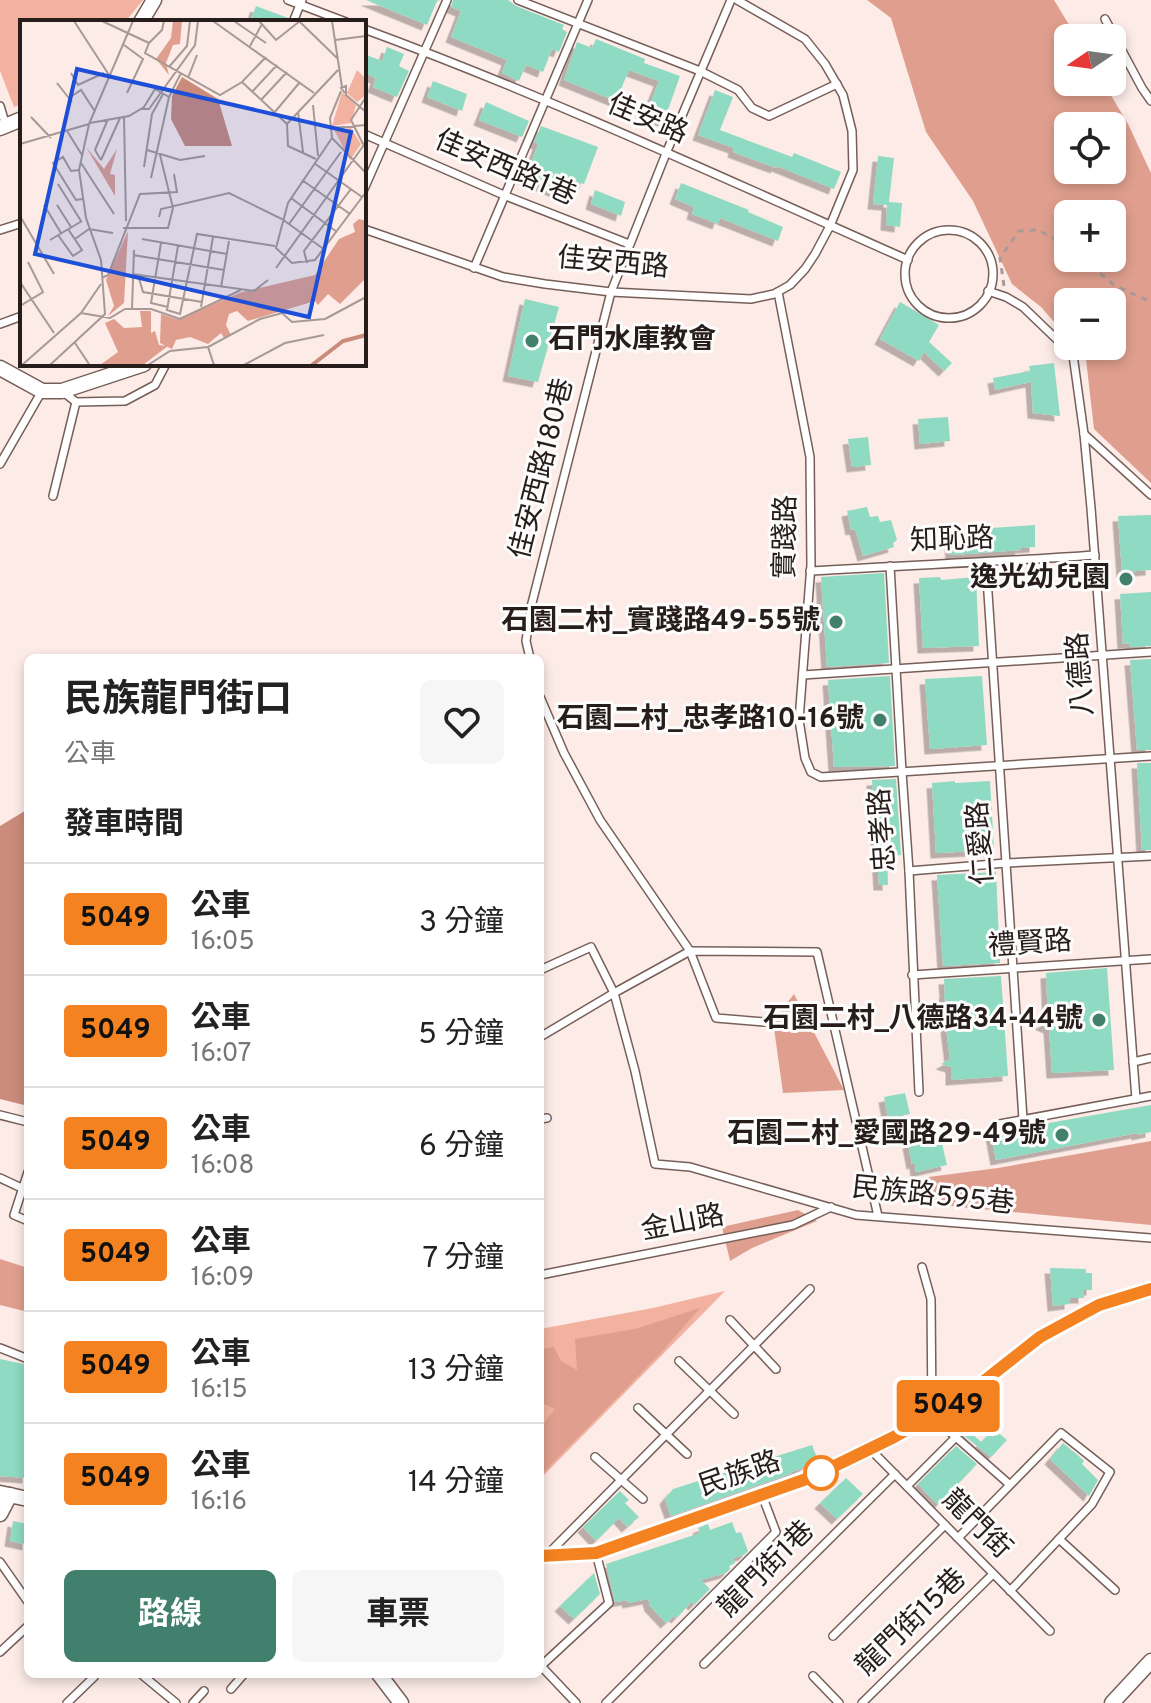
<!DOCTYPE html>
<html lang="zh-TW">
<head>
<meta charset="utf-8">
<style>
  body { margin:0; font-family:Overpass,"Noto Sans TC",sans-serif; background:#f6f6f6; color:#222; height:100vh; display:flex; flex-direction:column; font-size:30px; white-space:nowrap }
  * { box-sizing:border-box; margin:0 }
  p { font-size:26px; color:#767676 }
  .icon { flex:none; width:44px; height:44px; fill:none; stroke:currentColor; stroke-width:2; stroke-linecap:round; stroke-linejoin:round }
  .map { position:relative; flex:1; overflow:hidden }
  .panel { position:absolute; left:24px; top:654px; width:520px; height:1024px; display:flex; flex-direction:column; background:#fff; border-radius:12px; box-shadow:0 4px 12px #0003 }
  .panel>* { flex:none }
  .badge { padding:0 16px; border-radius:6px; font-size:28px; line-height:52px }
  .needle { width:52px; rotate:257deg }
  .controls { position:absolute; left:1054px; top:24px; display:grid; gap:16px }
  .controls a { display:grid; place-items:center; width:72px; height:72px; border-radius:12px; background:#fff; box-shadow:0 4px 12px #0003; font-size:40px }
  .map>.badge { position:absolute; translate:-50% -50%; box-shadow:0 0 0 4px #fff }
  h2 { padding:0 40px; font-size:30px; line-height:72px }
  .round { display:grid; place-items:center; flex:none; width:84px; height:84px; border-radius:12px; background:#f6f6f6 }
  .headline { display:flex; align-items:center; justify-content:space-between; height:136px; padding:0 40px }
  h1 { font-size:38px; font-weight:700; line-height:60px }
  .button { display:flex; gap:16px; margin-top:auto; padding:16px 40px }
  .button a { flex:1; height:92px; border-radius:12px; background:#41806d; color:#fff; font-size:32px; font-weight:700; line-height:92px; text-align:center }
  .button a+a { background:#f6f6f6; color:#222 }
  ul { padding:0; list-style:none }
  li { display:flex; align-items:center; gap:24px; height:112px; padding:0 40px; border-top:2px solid #e0e0e0 }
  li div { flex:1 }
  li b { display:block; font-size:30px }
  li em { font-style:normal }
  li .badge { min-width:88px; font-weight:700; text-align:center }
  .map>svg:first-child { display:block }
</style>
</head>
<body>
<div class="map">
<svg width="1151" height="1703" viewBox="0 0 1151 1703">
  <defs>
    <filter id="shadow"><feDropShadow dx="-5.5" dy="5.5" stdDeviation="0" flood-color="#0004"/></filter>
  </defs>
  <rect width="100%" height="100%" fill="#fcebe6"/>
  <g fill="#f3b1a0">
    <polygon points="0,0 143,0 125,22 22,22 22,104 14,107 0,71"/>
    <polygon points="725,1291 540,1479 540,1418 543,1414 540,1413 540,1329 653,1308"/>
  </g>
  <g fill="#e09f8e" fill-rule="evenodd">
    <path d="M867,0H1054L1077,38H1068V82H1103L1128,124L1151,173V483L1094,429L1086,359L1075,346H1112V302H1068V338L1041,307L1012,284L973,201L926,132L891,18ZM1068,126H1112V170H1068ZM1068,214H1112V258H1068Z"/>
    <polygon points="794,994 844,1090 783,1093 773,1021"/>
    <polygon points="1151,1141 1151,1225 897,1201 890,1182 998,1168"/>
    <polygon points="798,1210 817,1221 752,1248 730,1261 722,1227"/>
    <polygon points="0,1259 28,1268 28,1312 0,1305"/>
    <polygon points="700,1308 659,1355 540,1476 540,1428 555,1409 540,1402 540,1349 554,1347 561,1361 577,1370 575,1339 635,1329"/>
  </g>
  <polygon fill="#ca8b7a" points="28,809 28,1106 0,1099 0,826"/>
  <g fill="#8fdac2" filter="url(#shadow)">
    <polygon points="366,0 440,0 437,1 427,25"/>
    <polygon points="453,0 508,0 516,6 564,25 562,29 567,32 559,52 552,49 543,72 526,65 519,81 502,73 507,60 451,37 461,11 451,7"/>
    <polygon points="256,6 288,18 287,22 250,22"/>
    <polygon points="596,39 645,59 644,63 680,76 664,121 646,114 659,81 629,70 616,101 564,80 577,42 592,48"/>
    <polygon points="387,47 404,54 399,66 409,71 397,97 373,87 376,78 364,73 364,54 382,61"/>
    <polygon points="433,81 467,94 462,111 427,97"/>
    <polygon points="715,90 733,97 720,130 792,157 794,153 841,172 834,189 777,166 776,168 733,152 734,148 698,135"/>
    <polygon points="486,102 529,121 522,137 479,120"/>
    <polygon points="541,126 598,147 584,184 575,181 569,197 522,178 527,165 530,166 538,144 534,142"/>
    <polygon points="878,156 894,158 889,202 902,203 900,227 886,225 887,205 873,204"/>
    <polygon points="681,183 749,210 748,212 783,227 778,241 720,218 718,224 692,214 694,207 675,199"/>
    <polygon points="595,190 625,202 621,216 591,204"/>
    <polygon points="525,299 559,307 538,382 508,376"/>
    <polygon points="900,302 939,325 929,342 952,363 944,371 924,352 919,361 880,339"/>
    <polygon points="1054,363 1060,416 1033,413 1031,382 995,390 993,378 1030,371 1029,366"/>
    <polygon points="948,417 950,441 920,444 918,419"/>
    <polygon points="868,437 871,465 852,467 848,439"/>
    <polygon points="867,507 870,517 878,516 880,522 891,520 897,540 893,543 894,547 863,556 855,529 851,530 847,511"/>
    <polygon points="1151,515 1151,570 1122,572 1118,516"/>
    <polygon points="1035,525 1035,547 1020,548 1021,550 951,555 950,541 968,539 967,534 991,532 991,528"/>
    <polygon points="884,573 889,663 827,667 821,577"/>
    <polygon points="940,577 941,580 976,577 979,646 923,648 919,578"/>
    <polygon points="1151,592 1151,646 1129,647 1129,643 1123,644 1120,594"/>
    <polygon points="1151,659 1151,750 1137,750 1130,660"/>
    <polygon points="890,676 895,766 834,767 828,680"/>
    <polygon points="982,676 987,745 930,749 925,679"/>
    <polygon points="1137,763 1151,763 1151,850 1142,850"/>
    <polygon points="896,779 901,855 887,856 888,885 879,885 872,780"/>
    <polygon points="955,781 955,783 990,781 994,850 936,853 932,783"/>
    <polygon points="996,872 1000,963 943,966 937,875"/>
    <polygon points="1107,968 1114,1070 1052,1073 1049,1028 1040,1024 1048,1020 1046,973"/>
    <polygon points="1001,976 1008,1076 951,1080 951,1067 941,1064 950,1059 946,1027 948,1026 946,1002 945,1001 944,995 945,993 944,979"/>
    <polygon points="905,1093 910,1114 888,1118 884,1097"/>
    <polygon points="1151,1105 1151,1132 1137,1135 1137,1133 996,1160 991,1133"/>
    <polygon points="923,1139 924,1143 941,1139 947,1165 916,1172 915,1163 912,1164 908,1143"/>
    <polygon points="1050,1268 1086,1269 1086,1273 1092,1273 1092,1290 1084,1290 1084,1298 1070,1298 1070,1304 1053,1306"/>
    <polygon points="0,1359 28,1365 28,1478 0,1476"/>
    <polygon points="994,1429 1007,1440 991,1457 963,1435 968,1430 981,1442"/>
    <polygon points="1063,1443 1080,1457 1084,1461 1082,1464 1098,1480 1089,1496 1050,1459"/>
    <polygon points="812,1445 817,1458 800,1469 791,1472 792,1473 671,1516 665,1499 673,1489"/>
    <polygon points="956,1446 977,1464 938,1505 918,1484"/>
    <polygon points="846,1478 863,1494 837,1519 820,1503"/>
    <polygon points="620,1491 629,1500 625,1503 639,1517 627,1527 619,1518 596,1541 583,1527"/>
    <polygon points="13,1521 28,1524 28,1545 10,1541"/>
    <polygon points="732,1522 736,1533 741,1532 748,1551 744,1555 733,1558 735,1563 729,1566 730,1569 726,1573 701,1580 710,1589 694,1605 691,1602 677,1618 674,1616 666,1623 650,1606 648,1599 628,1603 627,1600 615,1602 606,1564 700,1533 698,1528 708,1524 710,1530"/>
    <polygon points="594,1573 600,1594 574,1619 560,1606"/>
  </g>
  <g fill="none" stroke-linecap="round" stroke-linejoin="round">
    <g stroke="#775f59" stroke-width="10">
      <g id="lane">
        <polyline points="288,0 346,22"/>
        <polyline points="518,0 700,71 738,90 752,108 769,116 837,84"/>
        <polyline points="1105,19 1142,88 1151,101"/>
        <polyline points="293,22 302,0"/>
        <path d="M364,29C549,97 728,180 908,260"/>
        <polyline points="0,106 6,126"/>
        <polyline points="364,134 506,196 629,244"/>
        <polyline points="364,189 447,0"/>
        <polyline points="364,229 503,277 545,284 611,292 751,299 774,294 790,285 805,269 815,254 830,226 853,170 852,131 843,95 825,64 805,39 737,0"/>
        <polyline points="0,230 22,223"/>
        <circle cx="949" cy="274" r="44"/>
        <polyline points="474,268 588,0"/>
        <polyline points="988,291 1006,297 1023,307 1073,355 1084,434 1091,508 1136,1099"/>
        <polyline points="778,292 810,457 811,565 799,720 805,758 811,772 821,777 1151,756"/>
        <polyline points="0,324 22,316"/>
        <polyline points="62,391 76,402 125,401 155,385 166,364"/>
        <polyline points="1084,434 1151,495"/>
        <polyline points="0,464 42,391"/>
        <polyline points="53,496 76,402"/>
        <polyline points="986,563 1023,1119"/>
        <polyline points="890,566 902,772 909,871 919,1092"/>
        <path d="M810,571C905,565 1000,562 1095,555"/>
        <polyline points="530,658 526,641 531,607 611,292 667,151 731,0"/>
        <polyline points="803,675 1151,652"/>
        <polyline points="540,697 564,753 600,820 690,951 716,1018 765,1022"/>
        <polyline points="909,871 1006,863 1151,856"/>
        <polyline points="540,970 591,947 614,993 635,1071 655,1164 690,1167 856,1215 1151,1238"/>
        <polyline points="912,975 1151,959"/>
        <polyline points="540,1037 614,993 690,951 817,952 878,1216"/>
        <polyline points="1133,1062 1151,1058"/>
        <polyline points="0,1115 28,1122"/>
        <polyline points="540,1119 547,1118"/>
        <polyline points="994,1125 1151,1096"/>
        <polyline points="28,1172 14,1215 28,1221"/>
        <polyline points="0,1178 28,1191"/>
        <polyline points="922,1267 931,1299 932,1416 1009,1484"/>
        <polyline points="540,1275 793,1225 831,1207"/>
        <polyline points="730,1320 776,1369"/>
        <polyline points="0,1348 28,1359"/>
        <polyline points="679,1361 734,1414"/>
        <polyline points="638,1408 687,1454"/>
        <polyline points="870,1449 1050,1631"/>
        <polyline points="595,1457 643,1499"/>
        <polyline points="907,1486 956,1437"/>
        <polyline points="958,1538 1061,1433 1110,1472 1092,1504 1010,1591"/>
        <polyline points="1059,1539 1115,1590"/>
        <polyline points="547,1555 810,1289"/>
        <polyline points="0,1562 28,1602"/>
        <polyline points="833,1636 945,1525"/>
        <polyline points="0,1652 28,1626"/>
        <polyline points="704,1664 895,1474"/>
        <polyline points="141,1674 176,1703"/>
        <polyline points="813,1676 839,1703"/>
        <polyline points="231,1689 244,1674"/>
        <polyline points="67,1703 94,1677 92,1674"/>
        <polyline points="193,1703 204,1691"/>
        <polyline points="576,1703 541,1666 609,1603 596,1553"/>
        <polyline points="606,1703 776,1532 762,1495"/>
        <polyline points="862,1703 993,1574"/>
      </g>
    </g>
    <g stroke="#775f59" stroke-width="17">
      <g id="street">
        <polyline points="141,22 154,0"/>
        <polyline points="0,128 22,119"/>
        <polyline points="0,368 42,391 62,391 144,364"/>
        <polyline points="0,1493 28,1499"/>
        <polyline points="0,1514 10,1495"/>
        <polyline points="540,1556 596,1553 812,1477 894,1437 965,1396 1040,1337 1099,1305 1151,1289"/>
        <polyline points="379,1674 401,1703"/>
        <polyline points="1112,1703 1151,1661"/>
      </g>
    </g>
    <g stroke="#a99a97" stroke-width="3" stroke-dasharray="6 6" stroke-linecap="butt">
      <polyline points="1082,258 1114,285 1151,302"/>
      <polyline points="1004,286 1000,258 1019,231 1038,230 1068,246"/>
    </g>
    <use href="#lane" stroke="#fff" stroke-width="7"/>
    <use href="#street" stroke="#fff" stroke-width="14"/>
  </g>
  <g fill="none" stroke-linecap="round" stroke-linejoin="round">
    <g stroke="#fff" stroke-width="18">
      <polyline id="line" points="540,1556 596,1553 812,1477 894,1437 965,1396 1040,1337 1099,1305 1151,1289"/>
    </g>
    <use href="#line" stroke="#f58220" stroke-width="12"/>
  </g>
  <g fill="#41806d" stroke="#fcfcfc" stroke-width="3">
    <circle cx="532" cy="341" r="8"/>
    <circle cx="1126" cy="579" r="8"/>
    <circle cx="836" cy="622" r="8"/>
    <circle cx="880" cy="720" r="8"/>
    <circle cx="1099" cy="1020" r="8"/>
    <circle cx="1062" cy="1135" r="8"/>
  </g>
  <circle fill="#fff" stroke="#f58220" stroke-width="4" cx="821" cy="1473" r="16"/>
  <g text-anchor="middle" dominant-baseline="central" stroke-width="6" stroke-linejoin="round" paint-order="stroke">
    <g font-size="28" fill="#271d1b" stroke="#fcfcfc">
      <text transform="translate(647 120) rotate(23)">佳安路</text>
      <text transform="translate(505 169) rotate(23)">佳安西路1巷</text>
      <text transform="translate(613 264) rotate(5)">佳安西路</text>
      <text transform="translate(543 469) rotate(-76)">佳安西路180巷</text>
      <text transform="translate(787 537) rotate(-89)">實踐路</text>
      <text transform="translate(952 541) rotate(-2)">知恥路</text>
      <text transform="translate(1082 674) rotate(-94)">八德路</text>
      <text transform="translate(884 830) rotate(-94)">忠孝路</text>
      <text transform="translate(982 843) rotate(-94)">仁愛路</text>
      <text transform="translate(1030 945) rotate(-4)">禮賢路</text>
      <text transform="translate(933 1197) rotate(6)">民族路595巷</text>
      <text transform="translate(683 1224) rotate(-11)">金山路</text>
      <text transform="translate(740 1475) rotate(-19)">民族路</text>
      <text transform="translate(976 1525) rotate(45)">龍門街</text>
      <text transform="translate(767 1570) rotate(-45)">龍門街1巷</text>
      <text transform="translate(912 1623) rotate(-44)">龍門街15巷</text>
    </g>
    <g font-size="28" font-weight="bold" fill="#271d1b" stroke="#fcfcfc" text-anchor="end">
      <text x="548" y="341" text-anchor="start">石門水庫教會</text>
      <text x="1110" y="579">逸光幼兒園</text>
      <text x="820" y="622">石園二村_實踐路49-55號</text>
      <text x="864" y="720">石園二村_忠孝路10-16號</text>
      <text x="1083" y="1020">石園二村_八德路34-44號</text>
      <text x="1046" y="1135">石園二村_愛國路29-49號</text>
    </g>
  </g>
  <g transform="translate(20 20)">
    <rect width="346" height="346" fill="#fcebe6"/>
    <path d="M337,50L346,59V75L337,82L327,73ZM322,72L336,85L331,103L312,106ZM331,108L341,124L330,140L314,110Z" fill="#f3b1a0"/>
    <path d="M153,1H162L160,24L153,25L146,43L149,55L136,39L151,18ZM66,127L84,149L97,129L90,154L95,155V176ZM339,199L346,201V258L320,284L308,274L298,285L295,281L228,301L217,291L209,294L206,305L211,315L204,318L201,313L188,324L170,317L156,320L152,329L140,323L141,294L157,299L222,272L295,255L319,219L335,212L333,204ZM108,211L104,283L88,296L94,286L86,260ZM120,291H131V313L135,311L139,325L148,326L123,345H80L98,332L85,303L94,299L104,308L122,307Z" fill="#e09f8e"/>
    <path d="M162,57L198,79L212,126H165L151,99L152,76Z" fill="#ca8b7a"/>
    <path fill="none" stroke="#ca8b7a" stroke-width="4" d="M292,345L323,321L346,315"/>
    <path fill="none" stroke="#a79995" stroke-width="2" d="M54,1L91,58M82,1L129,23M193,1L294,73M214,1L246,23M239,1L256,20L280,1M312,1L322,67M280,2L317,38M315,20L346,16M129,23L125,33L200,75L222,62L246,37M129,23L142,10L144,1M104,25L123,39L107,73M230,26L242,4M149,47L167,26L170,1M51,53L58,65L84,53M168,58L177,35M222,62L267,104M37,63L52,82M321,71L310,98L312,118L346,153M232,72L257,45M325,73L321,68L326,66V75L346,92M49,78L61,70L74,90M241,80L267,52M293,85L298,136M121,89H129L175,25L178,1M278,92L283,132M254,93L280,62M11,97L31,118M104,97L106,201M70,103L109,96L124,87L135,69L149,77M311,108L346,105M47,111L62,135M312,118L268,183L256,228L272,243L295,240L346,172M0,124L69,104M344,126L331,100L346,77M127,130L160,140L185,136M296,139L268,126L267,104L318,50M81,140L100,98M81,140L75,130L88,99M61,143L94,194M294,143L342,177M124,147L132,94L143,74M59,150L51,151L43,137L33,143L56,180L63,179M131,158L149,77L161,53M282,160L330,194M38,164L61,201M271,178L317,212M24,185L41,213M37,185L51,207M0,196L34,254M139,197L141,189L209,173L262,199L305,230M269,204L321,132M103,208H148L153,188L140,135M38,215L53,236L62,230L48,209M55,219L69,209L93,213M122,219L207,234M30,220L62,201M141,223L131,283L148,287M158,226L147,290L160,294L177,214L255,226M113,235L204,250M287,243L284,231L331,169M256,248L346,122M112,254L234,271L248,260M118,255L123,272L182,282M82,258L88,255L120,174L157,172L154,154M0,262L34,313M201,267L209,221M0,286L23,272L8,242M181,287L193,217M112,289L114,230M61,293L90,298L105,289H131L160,299L221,270M305,299L346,277M55,323L69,344M2,345L61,293L81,264M30,345L85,294L81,240L66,198L59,150L69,104L113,1M128,345L150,331L188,327M194,345L188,327L240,299L262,293L272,302L305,299M224,345L265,323L304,315"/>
    <path fill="#1d4ed8" fill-opacity="0.15" stroke="#1d4ed8" stroke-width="4" d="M57,49L331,112L289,297L15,234Z"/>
    <rect width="346" height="346" fill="none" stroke="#271d1b" stroke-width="4"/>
  </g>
</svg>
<div class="controls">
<a><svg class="needle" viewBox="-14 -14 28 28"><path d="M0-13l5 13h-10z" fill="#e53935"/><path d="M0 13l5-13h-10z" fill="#767676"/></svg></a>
<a><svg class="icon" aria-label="locate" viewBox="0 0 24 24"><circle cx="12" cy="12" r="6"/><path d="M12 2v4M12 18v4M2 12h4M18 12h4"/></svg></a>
<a>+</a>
<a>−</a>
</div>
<b class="badge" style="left:948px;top:1406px;background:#f58220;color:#111">5049</b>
<section class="panel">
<div class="headline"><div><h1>民族龍門街口</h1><p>公車</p></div><a class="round"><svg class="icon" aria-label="heart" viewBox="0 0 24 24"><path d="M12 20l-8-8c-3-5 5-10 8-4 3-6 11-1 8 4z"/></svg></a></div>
<h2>發車時間</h2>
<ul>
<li><span class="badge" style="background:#f58220;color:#111">5049</span><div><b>公車</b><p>16:05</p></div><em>3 分鐘</em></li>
<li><span class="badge" style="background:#f58220;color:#111">5049</span><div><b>公車</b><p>16:07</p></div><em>5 分鐘</em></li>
<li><span class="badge" style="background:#f58220;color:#111">5049</span><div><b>公車</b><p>16:08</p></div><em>6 分鐘</em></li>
<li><span class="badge" style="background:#f58220;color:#111">5049</span><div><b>公車</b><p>16:09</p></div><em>7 分鐘</em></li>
<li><span class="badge" style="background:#f58220;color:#111">5049</span><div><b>公車</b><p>16:15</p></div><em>13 分鐘</em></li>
<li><span class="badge" style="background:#f58220;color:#111">5049</span><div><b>公車</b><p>16:16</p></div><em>14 分鐘</em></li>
</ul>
<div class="button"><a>路線</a><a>車票</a></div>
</section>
</div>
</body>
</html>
